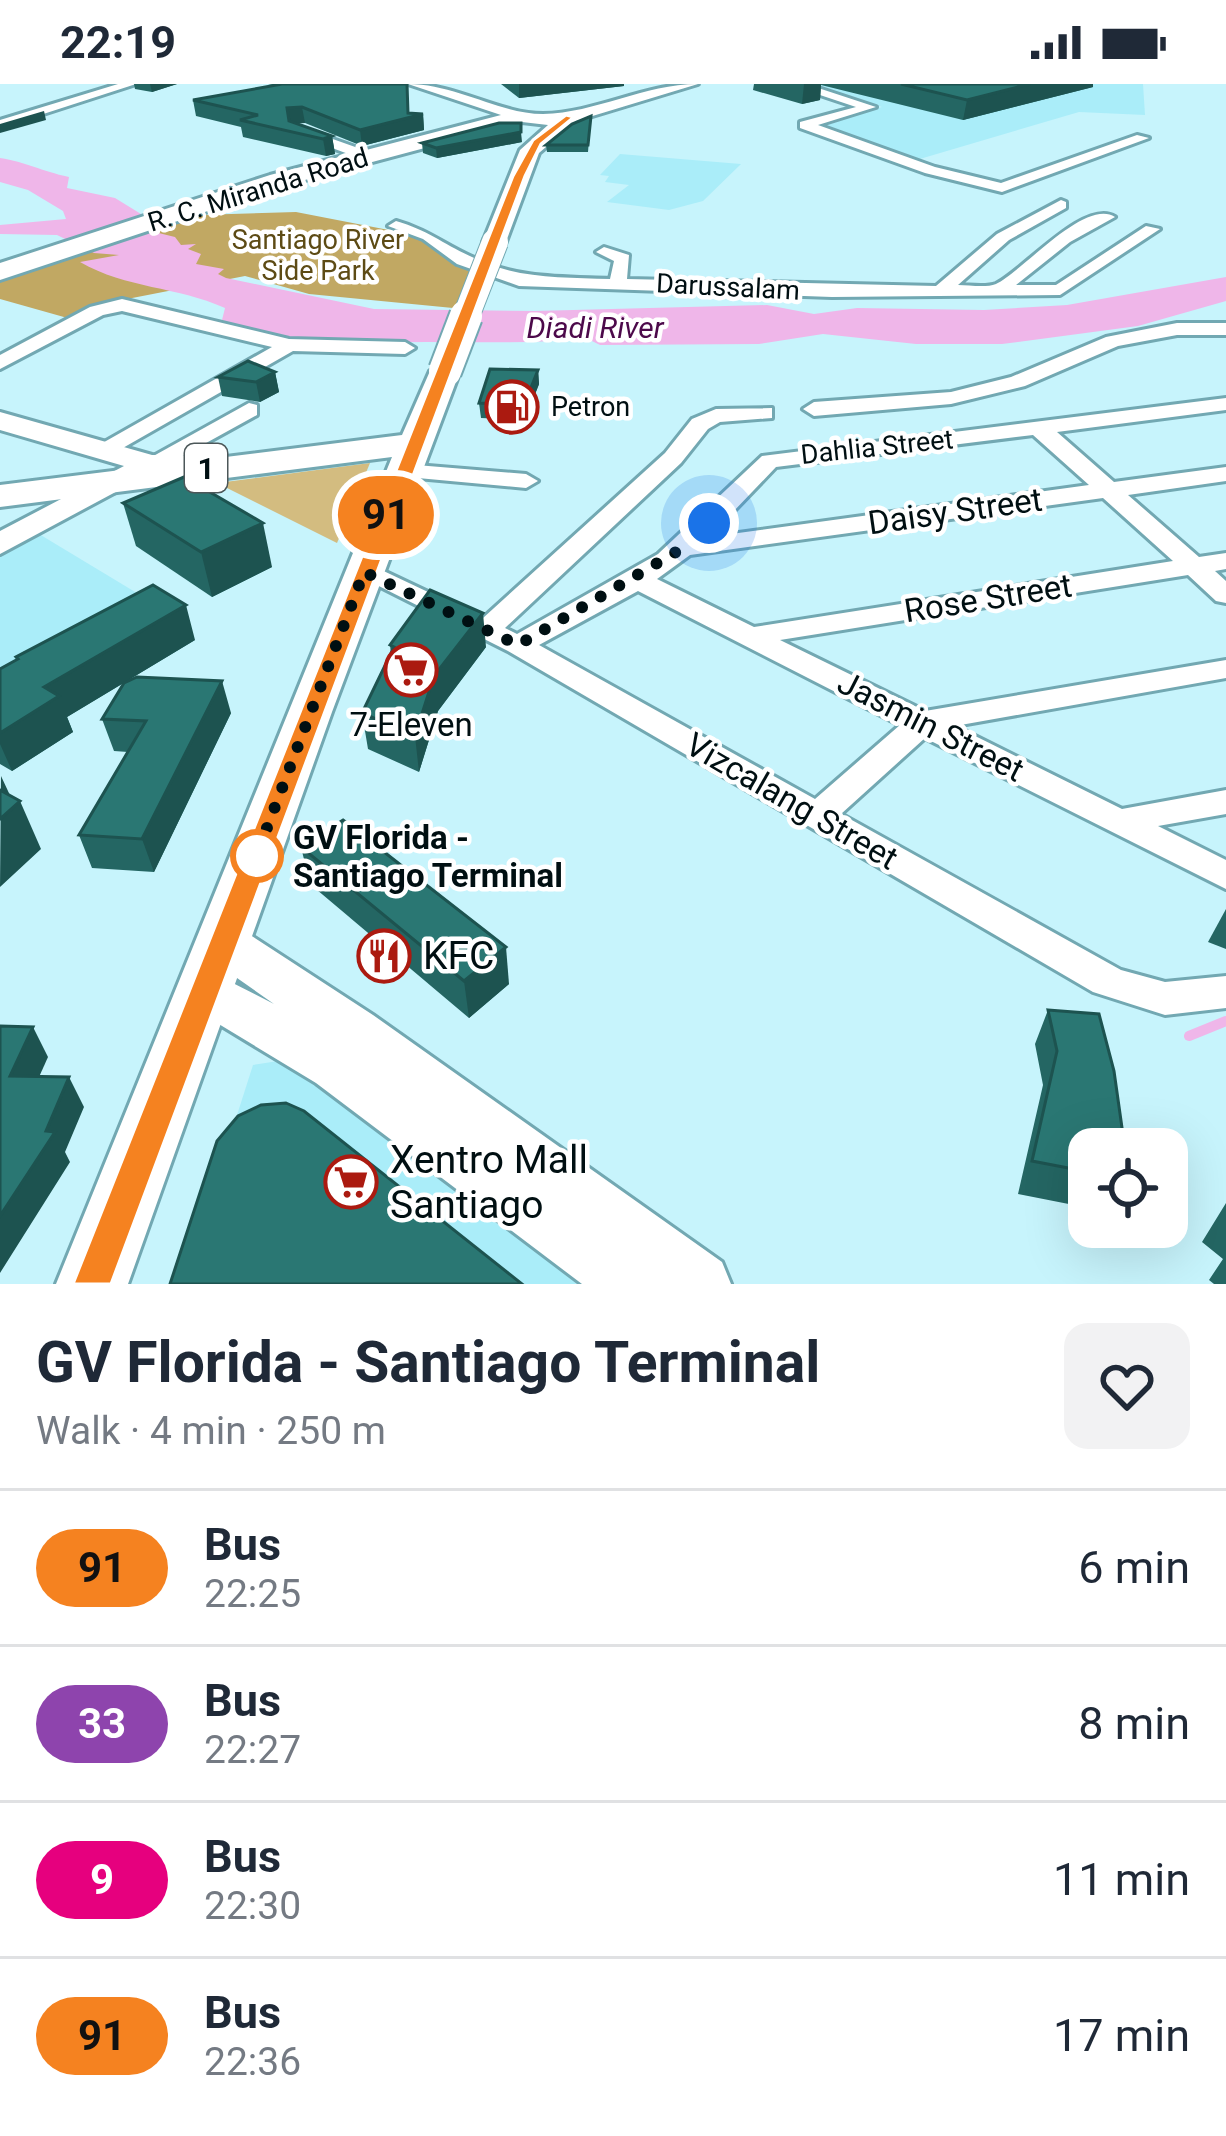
<!DOCTYPE html>
<html lang="en">
<head>
<meta charset="utf-8">
<style>
  body { margin:0; font-family:Roboto,sans-serif; background:#f2f2f3; color:#1f2937; height:100vh; display:flex; flex-direction:column; font-size:45px; white-space:nowrap }
  * { box-sizing:border-box; margin:0 }
  p { font-size:39px; color:#747a83 }
  .icon { flex:none; width:66px; height:66px; fill:none; stroke:currentColor; stroke-width:2; stroke-linecap:round; stroke-linejoin:round }
  .map { position:relative; height:1200px; overflow:hidden }
  .drawer { display:flex; flex-direction:column; background:#fff; flex:1 }
  .drawer>* { flex:none }
  .badge { padding:0 24px; border-radius:39px; font-size:42px; line-height:78px }
  .fabs { position:absolute; left:1068px; top:1044px; display:grid; gap:24px }
  .fabs a { display:grid; place-items:center; width:120px; height:120px; border-radius:24px; background:#fff; box-shadow:0 12px 48px #0002; font-size:60px }
  .you { position:absolute; width:60px; height:60px; margin:-30px; border:9px solid #fff; border-radius:50%; background:#1a73e8; box-shadow:0 0 0 18px #1a73e833 }
  .map>.badge { position:absolute; translate:-50% -50%; box-shadow:0 0 0 6px #fff }
  .round { display:grid; place-items:center; flex:none; width:126px; height:126px; border-radius:24px; background:#f2f2f3 }
  .summary { display:flex; align-items:center; justify-content:space-between; height:204px; padding:0 36px }
  h1 { font-size:57px; font-weight:700; line-height:90px }
  ul { padding:0; list-style:none }
  li { display:flex; align-items:center; gap:36px; height:156px; padding:0 36px; border-top:3px solid #e0e1e3 }
  li div { flex:1 }
  li b { display:block; font-size:45px }
  li em { font-style:normal }
  li .badge { min-width:132px; font-weight:700; text-align:center }
  .status { display:flex; justify-content:space-between; align-items:center; height:84px; padding:0 60px; background:#fff; direction:ltr }
  .status svg { height:33px; fill:currentColor }
  .map>svg:first-child { display:block }
</style>
</head>
<body>
<div class="status"><b>22:19</b><svg viewBox="0 0 49 12"><path d="M0 12V9h3v3zM5 12V6h3v6zM10 12V3h3v9zM15 12V0h3v12zM26 1h20v11H26zM47 4h2v5h-2z"/></svg></div>
<div class="map">
<svg width="1226" height="1200" viewBox="0 0 1226 1200">
  <rect width="100%" height="100%" fill="#c7f4fc"/>
  <g fill="#aaedf9">
    <polygon points="802,0 1143,0 1145,31 1079,28 913,77 808,42 882,23"/>
    <polygon points="620,70 741,80 703,117 669,126 607,118 629,101 605,98 609,92 600,91"/>
    <polygon points="39,450 165,526 0,613 0,471"/>
    <polygon points="291,975 623,1200 183,1200 253,981"/>
  </g>
  <polygon fill="#d3bc80" points="370,379 337,459 217,399"/>
  <polygon fill="#c1a863" points="296,128 435,155 482,183 453,224 309,210 245,192 122,216 71,235 0,215 0,198 198,131"/>
  <path fill="#efb6e9" d="M0,74C26,78 41,87 69,93L67,104L115,114L141,130L134,143L175,153L181,161L196,160L188,165L201,170L196,180L224,185L218,190L226,194L374,225L535,227L767,221L814,230L857,224L984,226L1067,221L1226,193V217L1138,242L1002,260H916L823,250L759,260L600,261L586,254C534,260 480,258 427,258C358,258 286,263 222,236L225,224C176,202 127,205 80,178L119,171L94,169L57,151L0,150V141L66,135L63,127L28,106L0,98Z"/>
  <g fill="none" stroke-linecap="round" stroke-linejoin="round">
    <polyline stroke="#efb6e9" stroke-width="10" points="1189,952 1226,937"/>
    <g stroke="#72a8b2" stroke-width="6">
      <g id="street">
        <polygon points="118,0 136,0 0,44 0,36"/>
        <polygon points="787,0 806,0 876,23 818,41 935,83 1001,99 1137,51 1149,54 1002,108 925,89 800,44 800,38 856,23"/>
        <polygon points="299,43 372,69 374,72 362,75 294,50"/>
        <path d="M1061,116L1066,118V124L1009,156L958,201C969,201 986,204 996,200C1023,187 1085,114 1115,133L1070,158L1016,201H1056L1146,142L1160,145L1060,211L832,213L519,202L457,180L423,155L388,142L396,137C428,146 443,160 472,173C516,195 561,193 610,195L614,177L596,168L604,163L629,171L627,195L936,202L997,150Z"/>
        <polygon points="122,215 289,255 405,258 415,264 405,270 293,267 107,373 96,366 99,361 272,263 122,227 103,231 0,285 0,271 90,223"/>
        <polygon points="1177,239 1226,239 1226,251 1177,251 1118,262 1025,302 951,320 814,332 803,325 814,318 951,308 1011,293 1106,253"/>
        <path d="M1226,314V326L1057,348L1114,398L1226,383V397L1128,411L1199,473L1226,469V485L1215,487L1226,497V519L1216,517L1188,491L780,556L925,627L1226,576V594L955,642L1122,725L1226,706V730L1158,742L1226,776V805L925,654L841,730L1121,886L1165,898L1226,892V924L1165,931L1093,908L508,567L351,488L364,480L373,482L483,534L665,369L692,335L716,325L772,324V334L720,338L708,345L681,379L505,544L517,550L658,470L762,372ZM1033,351L1089,401L709,453L776,383ZM1103,414L1173,477L754,543L657,495L690,471ZM638,507L900,641L815,715L539,561Z"/>
        <polygon points="249,319 257,321 257,331 159,385 143,385 139,380"/>
        <polygon points="404,380 526,390 538,397 526,404 396,392 396,382"/>
      </g>
    </g>
    <g stroke="#72a8b2" stroke-width="6">
      <g id="secondary">
        <polygon points="0,328 152,371 223,372 238,381 223,390 151,389 0,470 0,447 124,382 0,346"/>
        <polygon points="224,839 241,845 373,931 722,1178 731,1200 582,1200 316,999 189,922 181,907 189,892 207,886 274,920 207,873 199,859 207,845"/>
      </g>
    </g>
    <g stroke="#72a8b2" stroke-width="6">
      <g id="primary">
        <path d="M408,0C456,0 500,30 543,30C596,29 644,0 698,0L576,37L539,69L504,163L495,165L483,158L520,66L548,41L522,38L286,101L0,196V179L270,91L501,31Z"/>
        <polygon points="445,278 460,287 332,628 128,1200 56,1200 392,373 0,423 0,401 402,351 430,287"/>
      </g>
    </g>
    <use href="#street" fill="#fff" fill-rule="evenodd"/>
    <use href="#secondary" fill="#fff" fill-rule="evenodd"/>
    <use href="#primary" fill="#fff" fill-rule="evenodd"/>
    <g stroke="#72a8b2" stroke-width="28" stroke-linecap="butt">
      <polyline id="primary-bridge-far1" points="465,235 495,158"/>
    </g>
    <g stroke="#72a8b2" stroke-width="36" stroke-linecap="butt">
      <polyline id="primary-bridge" points="445,287 466,232"/>
    </g>
    <use href="#primary-bridge-far1" stroke="#fff" stroke-width="26"/>
    <use href="#primary-bridge" stroke="#fff" stroke-width="32"/>
  </g>
  <g fill="#246663">
    <polygon points="134,0 177,0 152,8 135,5"/>
    <polygon points="268,0 407,0 409,30 423,30 424,46 362,62 305,39 296,39 332,52 335,70 326,72 243,53 241,43 196,32 193,16 273,1"/>
    <polygon points="501,0 624,0 624,2 519,14"/>
    <polygon points="754,0 1093,0 1093,3 963,36 821,1 820,16 802,20 753,6"/>
    <polygon points="591,32 588,68 547,68 546,61"/>
    <polygon points="522,58 437,74 423,69 422,59"/>
    <polygon points="538,286 539,300 525,336 481,334 479,319"/>
    <polygon points="275,288 279,308 260,318 222,312 218,293"/>
    <polygon points="123,419 272,483 212,513 136,462"/>
    <polygon points="195,556 67,633 73,648 12,687 0,680 0,585 17,576 16,573"/>
    <polygon points="390,561 486,563 438,627 419,688 368,665 362,629 391,570"/>
    <polygon points="231,629 154,788 92,784 79,751 128,668 114,667 102,635"/>
    <polygon points="301,763 509,900 469,934 310,800"/>
    <polygon points="1226,825 1226,865 1208,858"/>
    <polygon points="1048,926 1089,1065 1089,1124 1018,1110 1043,1001 1035,960"/>
    <polygon points="1226,1119 1226,1200 1214,1200 1209,1196 1223,1175 1202,1158"/>
  </g>
  <g fill="#1d5350">
    <polygon points="150,0 177,0 152,8"/>
    <polygon points="519,0 624,0 624,2 519,14"/>
    <polygon points="804,0 821,0 820,16 802,20"/>
    <polygon points="1030,0 1093,0 1093,3 963,36 967,16"/>
    <polygon points="302,23 305,39 290,40 287,24"/>
    <polygon points="44,27 46,36 0,49 0,40"/>
    <polygon points="423,30 424,46 362,62 360,46"/>
    <polygon points="521,48 522,58 437,74 436,64"/>
    <polygon points="332,52 335,70 326,72 323,55"/>
    <polygon points="538,286 539,300 525,336 524,321"/>
    <polygon points="275,288 279,308 260,318 256,298"/>
    <polygon points="263,439 272,483 212,513 201,468"/>
    <polygon points="186,521 195,556 67,633 73,648 12,687 0,660 0,649 44,603"/>
    <polygon points="483,529 486,563 438,627 419,688 415,652 434,592"/>
    <polygon points="222,597 231,629 154,788 142,755"/>
    <polygon points="1,692 15,722 20,717 41,765 0,803"/>
    <polygon points="506,863 509,900 469,934 464,897"/>
    <polygon points="33,943 48,973 26,1022 10,992"/>
    <polygon points="69,993 84,1023 65,1068 70,1078 0,1189 0,1132 46,1047"/>
  </g>
  <g fill="#2a7773" stroke="#1d5350" stroke-width="3">
    <polygon points="282,0 407,0 408,29 423,30 360,46 302,23 287,24 289,37 332,52 323,55 240,36 258,31 193,16"/>
    <polygon points="901,0 1030,0 967,16"/>
    <polygon points="591,32 588,61 546,61 572,40"/>
    <polygon points="499,39 521,39 521,48 436,64 422,59"/>
    <polygon points="248,277 275,288 256,298 218,293"/>
    <polygon points="490,285 538,286 524,321 479,319"/>
    <polygon points="184,393 263,439 201,468 123,419"/>
    <polygon points="153,501 186,521 44,603 59,612 0,649 0,585 18,575 16,573"/>
    <polygon points="430,506 483,529 434,592 415,652 362,629 394,563 390,561"/>
    <polygon points="137,593 222,597 142,755 79,751 146,637 102,635 124,599"/>
    <polygon points="0,706 20,717 0,735"/>
    <polygon points="343,736 506,863 464,897 301,763"/>
    <polygon points="1048,926 1099,930 1114,987 1125,1065 1089,1065 1089,1088 1032,1077 1057,967"/>
    <polygon points="0,942 33,943 10,992 69,993 46,1047 55,1048 0,1132"/>
    <polygon points="286,1019 304,1027 522,1200 170,1200 217,1057 238,1032 261,1021"/>
  </g>
  <polygon fill="#f58220" stroke="#fff" stroke-width="3" points="566,31 574,33 541,60 525,92 111,1200 73,1200 513,92 533,56"/>
  <g fill="none" stroke-linecap="round" stroke-linejoin="round">
    <polyline stroke="#000f12" stroke-width="12" stroke-dasharray="0 21.6" points="257,772 254,778 364,488 518,561 683,464 709,439"/>
  </g>
  <defs>
    <g id="fuel-ring" transform="scale(2.7)"><circle r="9.5" fill="#fff" stroke="#ab1a10" stroke-width="1.5"/><path d="M-5.5-6h7V0h2V4h1.3V-2.5L3-4.5l.8-.8L6-3V5H2.5V1h-1V6h-7ZM-4.2-4.7v3.2H.2V-4.7Z" fill="#ab1a10"/></g>
    <g id="supermarket-ring" transform="scale(2.7)"><circle r="9.5" fill="#fff" stroke="#ab1a10" stroke-width="1.5"/><path d="M-6-5.5h2.5l.6 2H6L4.5 2H-2.5L-4.4-4H-6ZM-1.5 3.2a1.3 1.3 0 1 0 .1 0ZM3 3.2a1.3 1.3 0 1 0 .1 0Z" fill="#ab1a10"/></g>
    <g id="restaurant-ring" transform="scale(2.7)"><circle r="9.5" fill="#fff" stroke="#ab1a10" stroke-width="1.5"/><path d="M-5-6h1v4h1v-4h1v4h1v-4h1v5L-1.5 .5V6h-2V.5L-5-1ZM5-6V6H3V1.5H1.5Q1.5-4 5-6Z" fill="#ab1a10"/></g>
  </defs>
  <g fill-rule="evenodd">
    <use href="#fuel-ring" x="512" y="323"/>
    <use href="#supermarket-ring" x="411" y="586"/>
    <use href="#restaurant-ring" x="384" y="872"/>
    <use href="#supermarket-ring" x="351" y="1098"/>
  </g>
  <circle fill="#fff" stroke="#f58220" stroke-width="6" cx="257" cy="772" r="24"/>
  <g text-anchor="middle" dominant-baseline="central" stroke-width="9" stroke-linejoin="round" paint-order="stroke">
    <g font-size="27" fill="#000f12" stroke="#fff">
      <text transform="translate(258 106) rotate(-17)">R. C. Miranda Road</text>
      <text transform="translate(728 203) rotate(3)">Darussalam</text>
      <text transform="translate(877 363) rotate(-6)">Dahlia Street</text>
    </g>
    <g font-size="27" fill="#5d4b15" stroke="#fff">
      <text x="318" y="156">Santiago River<tspan x="318" dy="31">Side Park</tspan></text>
    </g>
    <g font-size="27" fill="#000f12" stroke="#fff" text-anchor="start">
      <text x="551" y="323">Petron</text>
    </g>
    <g font-size="30" font-style="italic" fill="#4c094a" stroke="#fff">
      <text x="595" y="243">Diadi River</text>
    </g>
    <rect fill="#fff" stroke="#4c5759" stroke-width="3" x="185" y="360" width="42" height="48" rx="9"/>
    <g font-size="30" font-weight="bold" fill="#000f12">
      <text x="206" y="384">1</text>
    </g>
    <g font-size="33" fill="#000f12" stroke="#fff">
      <text transform="translate(955 427) rotate(-8)">Daisy Street</text>
      <text transform="translate(988 514) rotate(-9)">Rose Street</text>
      <text transform="translate(931 642) rotate(27)">Jasmin Street</text>
      <text transform="translate(792 717) rotate(30)">Vizcalang Street</text>
    </g>
    <g font-size="33" fill="#000f12" stroke="#fff">
      <text x="411" y="640">7-Eleven</text>
    </g>
    <g font-size="33" font-weight="bold" fill="#000f12" stroke="#fff" text-anchor="start">
      <text x="293" y="753">GV Florida -<tspan x="293" dy="38">Santiago Terminal</tspan></text>
    </g>
    <g font-size="39" fill="#000f12" stroke="#fff" text-anchor="start">
      <text x="423" y="872">KFC</text>
      <text x="390" y="1076">Xentro Mall<tspan x="390" dy="45">Santiago</tspan></text>
    </g>
  </g>
</svg>
<div class="fabs">
<a><svg class="icon" aria-label="locate" viewBox="0 0 24 24"><circle cx="12" cy="12" r="6"/><path d="M12 2v4M12 18v4M2 12h4M18 12h4"/></svg></a>
</div>
<div class="you" style="left:709px;top:439px"></div>
<b class="badge" style="left:386px;top:431px;background:#f58220;color:#111">91</b>
</div>
<section class="drawer">
<div class="summary"><div><h1>GV Florida - Santiago Terminal</h1><p>Walk · 4 min · 250 m</p></div><a class="round"><svg class="icon" aria-label="heart" viewBox="0 0 24 24"><path d="M12 20l-8-8c-3-5 5-10 8-4 3-6 11-1 8 4z"/></svg></a></div>
<ul>
<li><span class="badge" style="background:#f58220;color:#111">91</span><div><b>Bus</b><p>22:25</p></div><em>6 min</em></li>
<li><span class="badge" style="background:#8e44ad;color:#fff">33</span><div><b>Bus</b><p>22:27</p></div><em>8 min</em></li>
<li><span class="badge" style="background:#e6007e;color:#fff">9</span><div><b>Bus</b><p>22:30</p></div><em>11 min</em></li>
<li><span class="badge" style="background:#f58220;color:#111">91</span><div><b>Bus</b><p>22:36</p></div><em>17 min</em></li>
</ul>
</section>
</body>
</html>
